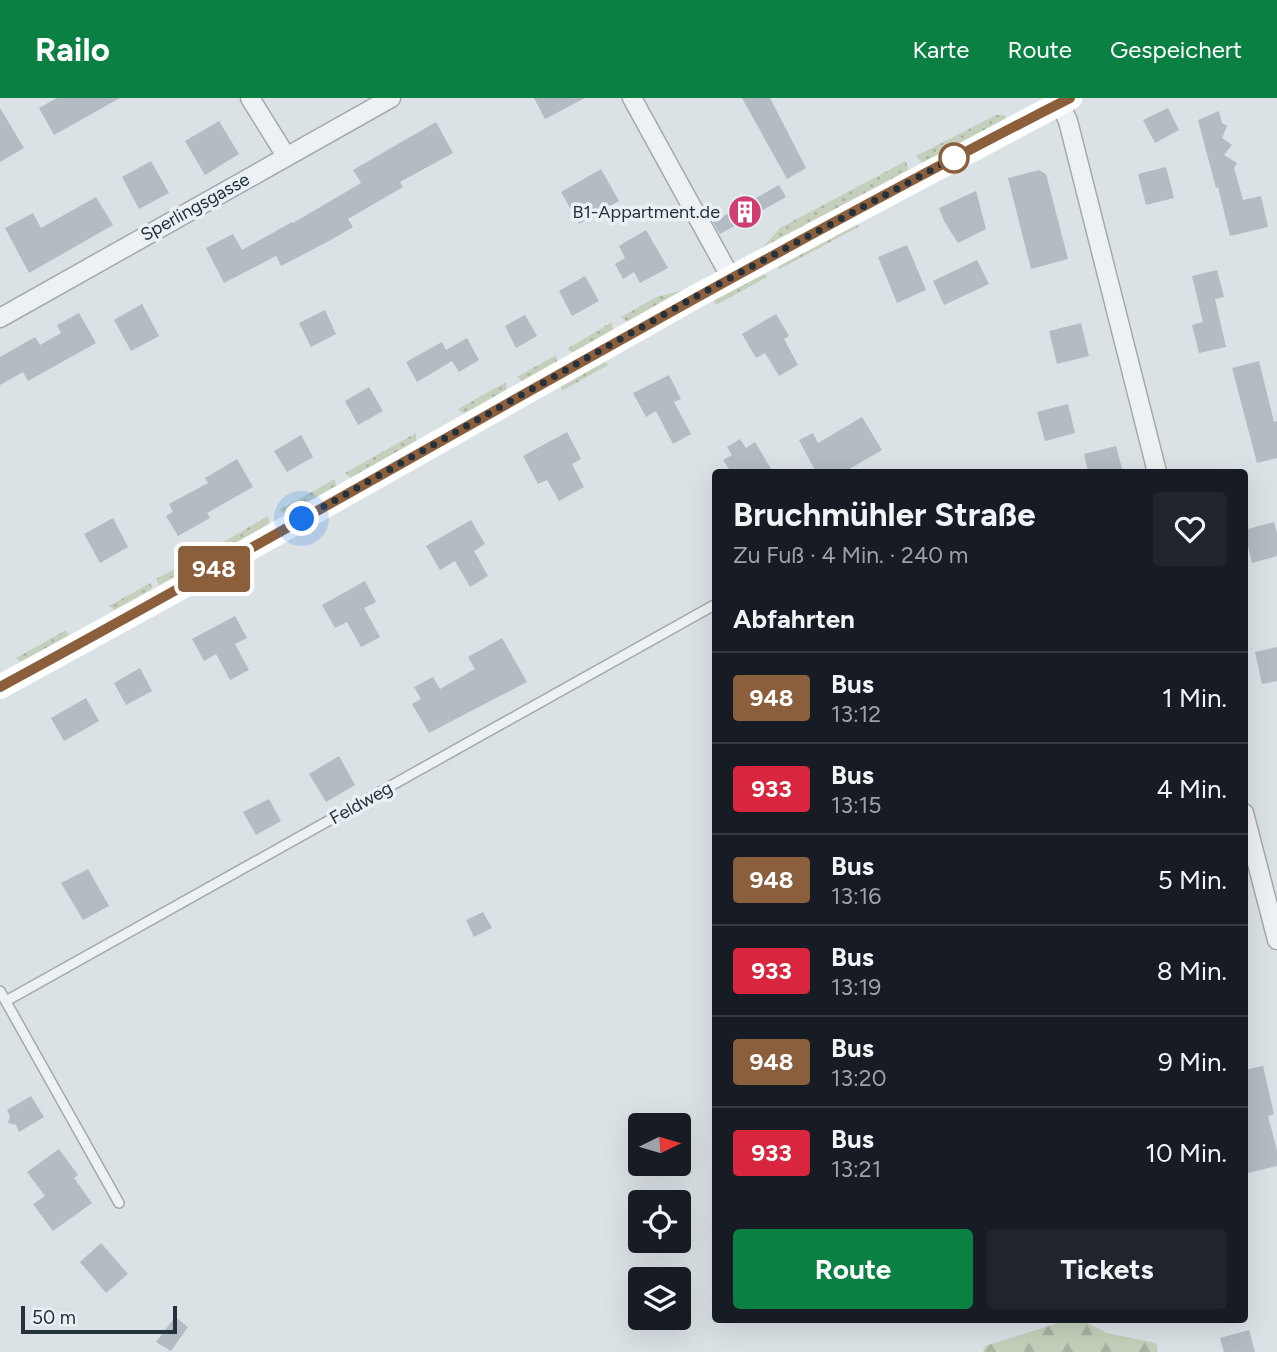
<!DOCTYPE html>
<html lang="de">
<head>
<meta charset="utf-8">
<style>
  body { margin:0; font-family:Figtree,sans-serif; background:#20242c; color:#f1f3f6; height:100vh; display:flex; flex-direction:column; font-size:26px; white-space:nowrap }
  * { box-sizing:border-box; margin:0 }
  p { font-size:23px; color:#9ea1a6 }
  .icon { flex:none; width:38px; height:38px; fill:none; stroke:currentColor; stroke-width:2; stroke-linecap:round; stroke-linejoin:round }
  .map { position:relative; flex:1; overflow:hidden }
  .sheet { position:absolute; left:712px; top:371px; width:536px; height:854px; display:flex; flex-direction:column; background:#171b24; border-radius:7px; box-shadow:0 7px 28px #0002 }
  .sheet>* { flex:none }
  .badge { padding:0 14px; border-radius:5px; font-size:24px; line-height:46px }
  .needle { width:46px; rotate:85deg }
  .tools { position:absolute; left:628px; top:1015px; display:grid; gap:14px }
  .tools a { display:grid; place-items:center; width:63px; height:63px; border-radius:7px; background:#171b24; box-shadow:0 7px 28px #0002; font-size:35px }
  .scale { position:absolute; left:21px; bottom:18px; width:156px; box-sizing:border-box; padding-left:7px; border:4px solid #25323c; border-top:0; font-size:19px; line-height:24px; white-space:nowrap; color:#25323c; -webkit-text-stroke:5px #eaf0f4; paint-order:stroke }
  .you { position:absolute; width:35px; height:35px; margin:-18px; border:5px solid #fff; border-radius:50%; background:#1a73e8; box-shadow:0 0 0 10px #1a73e833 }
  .map>.badge { position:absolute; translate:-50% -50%; box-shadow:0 0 0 4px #fff }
  h2 { padding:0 21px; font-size:26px; line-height:63px }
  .round { display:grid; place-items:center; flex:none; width:74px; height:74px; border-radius:7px; background:#20242c }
  .overview { display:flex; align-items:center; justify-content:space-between; height:119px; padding:0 21px }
  h1 { font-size:33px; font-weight:700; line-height:52px }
  .button { display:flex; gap:14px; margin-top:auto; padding:14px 21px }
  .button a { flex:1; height:80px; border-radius:7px; background:#0b8043; color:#fff; font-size:28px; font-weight:700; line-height:80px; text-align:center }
  .button a+a { background:#20242c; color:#f1f3f6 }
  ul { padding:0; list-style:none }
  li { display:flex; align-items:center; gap:21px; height:91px; padding:0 21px; border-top:2px solid #363941 }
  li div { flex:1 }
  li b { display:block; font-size:26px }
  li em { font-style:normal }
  li .badge { min-width:77px; font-weight:700; text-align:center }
  header { display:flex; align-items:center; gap:42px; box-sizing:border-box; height:98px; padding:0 35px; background:#0b8043; color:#fff }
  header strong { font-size:33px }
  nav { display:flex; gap:38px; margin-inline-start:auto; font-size:24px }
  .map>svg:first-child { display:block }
</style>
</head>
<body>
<header>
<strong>Railo</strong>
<nav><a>Karte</a><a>Route</a><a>Gespeichert</a></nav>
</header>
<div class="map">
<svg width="1277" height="1254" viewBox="0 0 1277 1254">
  <defs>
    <pattern id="grass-dots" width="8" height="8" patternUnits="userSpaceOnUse" patternTransform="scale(1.75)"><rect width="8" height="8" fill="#c5d0bc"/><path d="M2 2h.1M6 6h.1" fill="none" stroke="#a9b3a2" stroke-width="1.8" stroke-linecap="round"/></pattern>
    <pattern id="forest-firs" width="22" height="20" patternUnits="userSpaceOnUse" patternTransform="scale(1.75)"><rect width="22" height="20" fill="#c5d0bc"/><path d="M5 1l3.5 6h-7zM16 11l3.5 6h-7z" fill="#a9b3a2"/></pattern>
  </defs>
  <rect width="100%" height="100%" fill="#dbe2e6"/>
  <g fill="url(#grass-dots)">
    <polygon points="996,17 1005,17 1007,23 923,66 916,58"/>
    <polygon points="906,63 909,74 764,151 763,149 780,130"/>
    <polygon points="855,125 860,128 778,172 778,167"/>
    <polygon points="762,175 767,179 716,207 713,202"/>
    <polygon points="684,192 628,225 621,219 656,199"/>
    <polygon points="612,224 613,234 574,255 567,251"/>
    <polygon points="556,257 557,265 523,284 517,279"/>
    <polygon points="603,262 608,267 562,293 560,286"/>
    <polygon points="506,284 507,293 465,316 458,311"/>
    <polygon points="416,335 416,344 351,380 345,375"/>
    <polygon points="335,381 336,388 286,416 279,412"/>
    <polygon points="268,418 269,426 230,448 223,444"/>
    <polygon points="214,449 215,456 159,487 156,481"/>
    <polygon points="150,485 153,490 114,512 109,508"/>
    <polygon points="66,532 69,538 21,564 16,560"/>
  </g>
  <polygon fill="url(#forest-firs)" points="1068,1222 1081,1222 1107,1235 1156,1245 1158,1254 983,1254 985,1248"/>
  <g fill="#b3bcc3">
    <polygon points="57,0 120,0 54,37 39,10"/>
    <polygon points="534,0 585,0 545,21"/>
    <polygon points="742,0 770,0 806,70 787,81"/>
    <polygon points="0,10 24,50 0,64"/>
    <polygon points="1168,10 1179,32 1155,45 1143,22"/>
    <polygon points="1219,13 1222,25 1227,28 1222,40 1232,47 1224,57 1237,65 1234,70 1243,102 1261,98 1268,129 1230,138 1218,89 1216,90 1198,22"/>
    <polygon points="219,23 239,56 205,77 185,43"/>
    <polygon points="436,24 453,55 400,84 403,89 348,121 353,129 329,143 281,168 276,158 224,185 206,150 233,136 242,152 292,124 293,125 361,85 353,72"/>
    <polygon points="151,63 169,95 139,111 122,79"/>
    <polygon points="1166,69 1174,100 1146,107 1138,76"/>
    <polygon points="601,71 619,103 579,126 561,94"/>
    <polygon points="1039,72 1046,76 1068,161 1031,171 1008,80"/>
    <polygon points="779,87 786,99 720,136 713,124"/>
    <polygon points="976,93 986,131 958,145 944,123 939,110"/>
    <polygon points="96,99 113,127 29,175 5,130 33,115 41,130"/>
    <polygon points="646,132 668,170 640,185 634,174 623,181 615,166 625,160 619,148"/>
    <polygon points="907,147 926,192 897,205 878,159"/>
    <polygon points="977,162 989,186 944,207 933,183"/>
    <polygon points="1217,172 1224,199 1215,201 1226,249 1199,255 1192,227 1203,224 1192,178"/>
    <polygon points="585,178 599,203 572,218 559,193"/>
    <polygon points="142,206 159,238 131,253 114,222"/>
    <polygon points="325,212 336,236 311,249 299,225"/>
    <polygon points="79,215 96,245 28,283 23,274 0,287 0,259 35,239 40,247 61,235 57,227"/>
    <polygon points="776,216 789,238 784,241 798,267 779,278 765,255 756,260 742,236"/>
    <polygon points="525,217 537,238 516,250 505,228"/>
    <polygon points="1081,225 1089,258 1057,266 1049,233"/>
    <polygon points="467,240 479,262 459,274 452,263 417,284 406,264 442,244 446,252"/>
    <polygon points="1259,263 1274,324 1277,323 1277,360 1257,365 1232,270"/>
    <polygon points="669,277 681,301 674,304 691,336 673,346 656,313 646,319 633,295"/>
    <polygon points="369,289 383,313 358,327 345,303"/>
    <polygon points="1068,306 1075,335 1045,343 1037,314"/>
    <polygon points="862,319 882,352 844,374 816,374 799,342 813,335 818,345"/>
    <polygon points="567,334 581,361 572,366 584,389 559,403 547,382 538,386 523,358"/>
    <polygon points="301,337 313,359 287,374 274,353"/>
    <polygon points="740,341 746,350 755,344 773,374 731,374 723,362 732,357 727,349"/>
    <polygon points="1116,348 1123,374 1088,374 1084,356"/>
    <polygon points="237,361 253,389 207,415 210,420 178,438 166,418 173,414 169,406 208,385 205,380"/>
    <polygon points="113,420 128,449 100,465 84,436"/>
    <polygon points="471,422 485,446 474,453 488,478 470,489 455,463 440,472 426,448"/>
    <polygon points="1274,424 1277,435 1277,458 1252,465 1244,432"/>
    <polygon points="365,483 376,504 364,510 380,539 361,549 347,524 335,530 322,507"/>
    <polygon points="235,518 247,540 235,546 249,572 230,582 216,556 204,563 192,541"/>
    <polygon points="502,540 527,584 429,635 412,606 421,601 414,589 433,579 440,591 475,571 468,559"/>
    <polygon points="1277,549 1277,583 1262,586 1255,554"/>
    <polygon points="140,570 152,593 126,607 114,585"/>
    <polygon points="86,600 99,623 64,643 51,620"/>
    <polygon points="339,658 355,687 326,704 309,676"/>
    <polygon points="269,701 281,723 256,737 243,714"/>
    <polygon points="88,771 109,808 83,822 61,785"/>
    <polygon points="483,814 492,830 474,839 466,822"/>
    <polygon points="1263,968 1274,1016 1268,1018 1277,1052 1277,1068 1244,1076 1244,972"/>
    <polygon points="31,998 44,1019 19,1034 16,1027 8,1025 10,1018 7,1012"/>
    <polygon points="59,1051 78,1077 74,1080 92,1105 53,1133 33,1106 45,1098 27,1074"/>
    <polygon points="101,1145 128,1176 106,1195 80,1164"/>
    <polygon points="175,1219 188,1229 171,1253 156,1244"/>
    <polygon points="1249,1232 1255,1254 1224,1254 1220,1240"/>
  </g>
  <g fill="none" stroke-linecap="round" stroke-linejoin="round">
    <g stroke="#a1aab0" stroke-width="12">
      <g id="lane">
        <polyline points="0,893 119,1105"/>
        <polyline points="6,903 716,506"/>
      </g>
    </g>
    <g stroke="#a1aab0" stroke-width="21">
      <g id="street">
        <polyline points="250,0 286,58"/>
        <polyline points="632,0 731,180"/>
        <polyline points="1057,0 1068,23 1157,374"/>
        <polyline points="0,220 391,0"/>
        <polyline points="1244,715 1277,842"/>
      </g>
    </g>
    <use href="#lane" stroke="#eef1f4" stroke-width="9"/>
    <use href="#street" stroke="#eef1f4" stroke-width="18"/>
    <polyline stroke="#fff" stroke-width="24" points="0,589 175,493 695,199 1070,0"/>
  </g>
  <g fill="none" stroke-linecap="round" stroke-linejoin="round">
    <g stroke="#fff" stroke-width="16">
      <path id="line" d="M0,589C358,395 707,185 1070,0"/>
    </g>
    <use href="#line" stroke="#8b5e3c" stroke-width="10"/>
    <polyline stroke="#25323c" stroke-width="7" stroke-dasharray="0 12.6" points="302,421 695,199 954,60"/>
  </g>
  <defs>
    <g id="building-disc" transform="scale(1.75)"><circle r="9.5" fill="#ce3e71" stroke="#eaf0f4"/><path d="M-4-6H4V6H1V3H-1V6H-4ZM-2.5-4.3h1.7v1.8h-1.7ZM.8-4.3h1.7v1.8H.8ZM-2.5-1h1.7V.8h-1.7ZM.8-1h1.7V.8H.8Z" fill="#fff"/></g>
  </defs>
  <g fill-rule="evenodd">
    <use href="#building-disc" x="745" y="114"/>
  </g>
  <circle fill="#fff" stroke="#8b5e3c" stroke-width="3.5" cx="954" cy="60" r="14"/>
  <g text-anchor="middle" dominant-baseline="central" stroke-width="7" stroke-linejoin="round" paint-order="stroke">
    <g font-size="18" fill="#25323c" stroke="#eaf0f4">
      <text transform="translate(195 109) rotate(-29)">Sperlingsgasse</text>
      <text transform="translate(361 705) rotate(-29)">Feldweg</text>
    </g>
    <g font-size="18" fill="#25323c" stroke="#eaf0f4" text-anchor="end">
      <text x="720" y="114">B1-Appartment.de</text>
    </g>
  </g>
</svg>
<div class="tools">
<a><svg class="needle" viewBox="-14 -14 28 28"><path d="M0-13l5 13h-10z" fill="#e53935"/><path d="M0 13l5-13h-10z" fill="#9ea1a6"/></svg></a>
<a><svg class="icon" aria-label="locate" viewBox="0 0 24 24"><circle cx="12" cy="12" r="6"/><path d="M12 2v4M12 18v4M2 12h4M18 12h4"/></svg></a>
<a><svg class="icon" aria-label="layers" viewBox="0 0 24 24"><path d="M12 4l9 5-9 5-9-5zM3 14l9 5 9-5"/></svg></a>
</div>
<div class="scale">50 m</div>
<div class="you" style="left:302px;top:421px"></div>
<b class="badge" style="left:214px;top:471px;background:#8b5e3c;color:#fff">948</b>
<section class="sheet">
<div class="overview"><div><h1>Bruchmühler Straße</h1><p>Zu Fuß · 4 Min. · 240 m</p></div><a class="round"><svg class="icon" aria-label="heart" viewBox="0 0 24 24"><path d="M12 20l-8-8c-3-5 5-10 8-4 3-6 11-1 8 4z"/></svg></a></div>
<h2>Abfahrten</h2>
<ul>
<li><span class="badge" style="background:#8b5e3c;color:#fff">948</span><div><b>Bus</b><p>13:12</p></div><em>1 Min.</em></li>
<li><span class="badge" style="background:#d7263d;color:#fff">933</span><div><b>Bus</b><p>13:15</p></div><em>4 Min.</em></li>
<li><span class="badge" style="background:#8b5e3c;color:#fff">948</span><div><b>Bus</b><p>13:16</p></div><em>5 Min.</em></li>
<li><span class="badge" style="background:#d7263d;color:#fff">933</span><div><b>Bus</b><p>13:19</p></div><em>8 Min.</em></li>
<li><span class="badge" style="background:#8b5e3c;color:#fff">948</span><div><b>Bus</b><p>13:20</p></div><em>9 Min.</em></li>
<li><span class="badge" style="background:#d7263d;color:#fff">933</span><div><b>Bus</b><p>13:21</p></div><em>10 Min.</em></li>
</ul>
<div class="button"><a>Route</a><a>Tickets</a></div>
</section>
</div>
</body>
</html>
